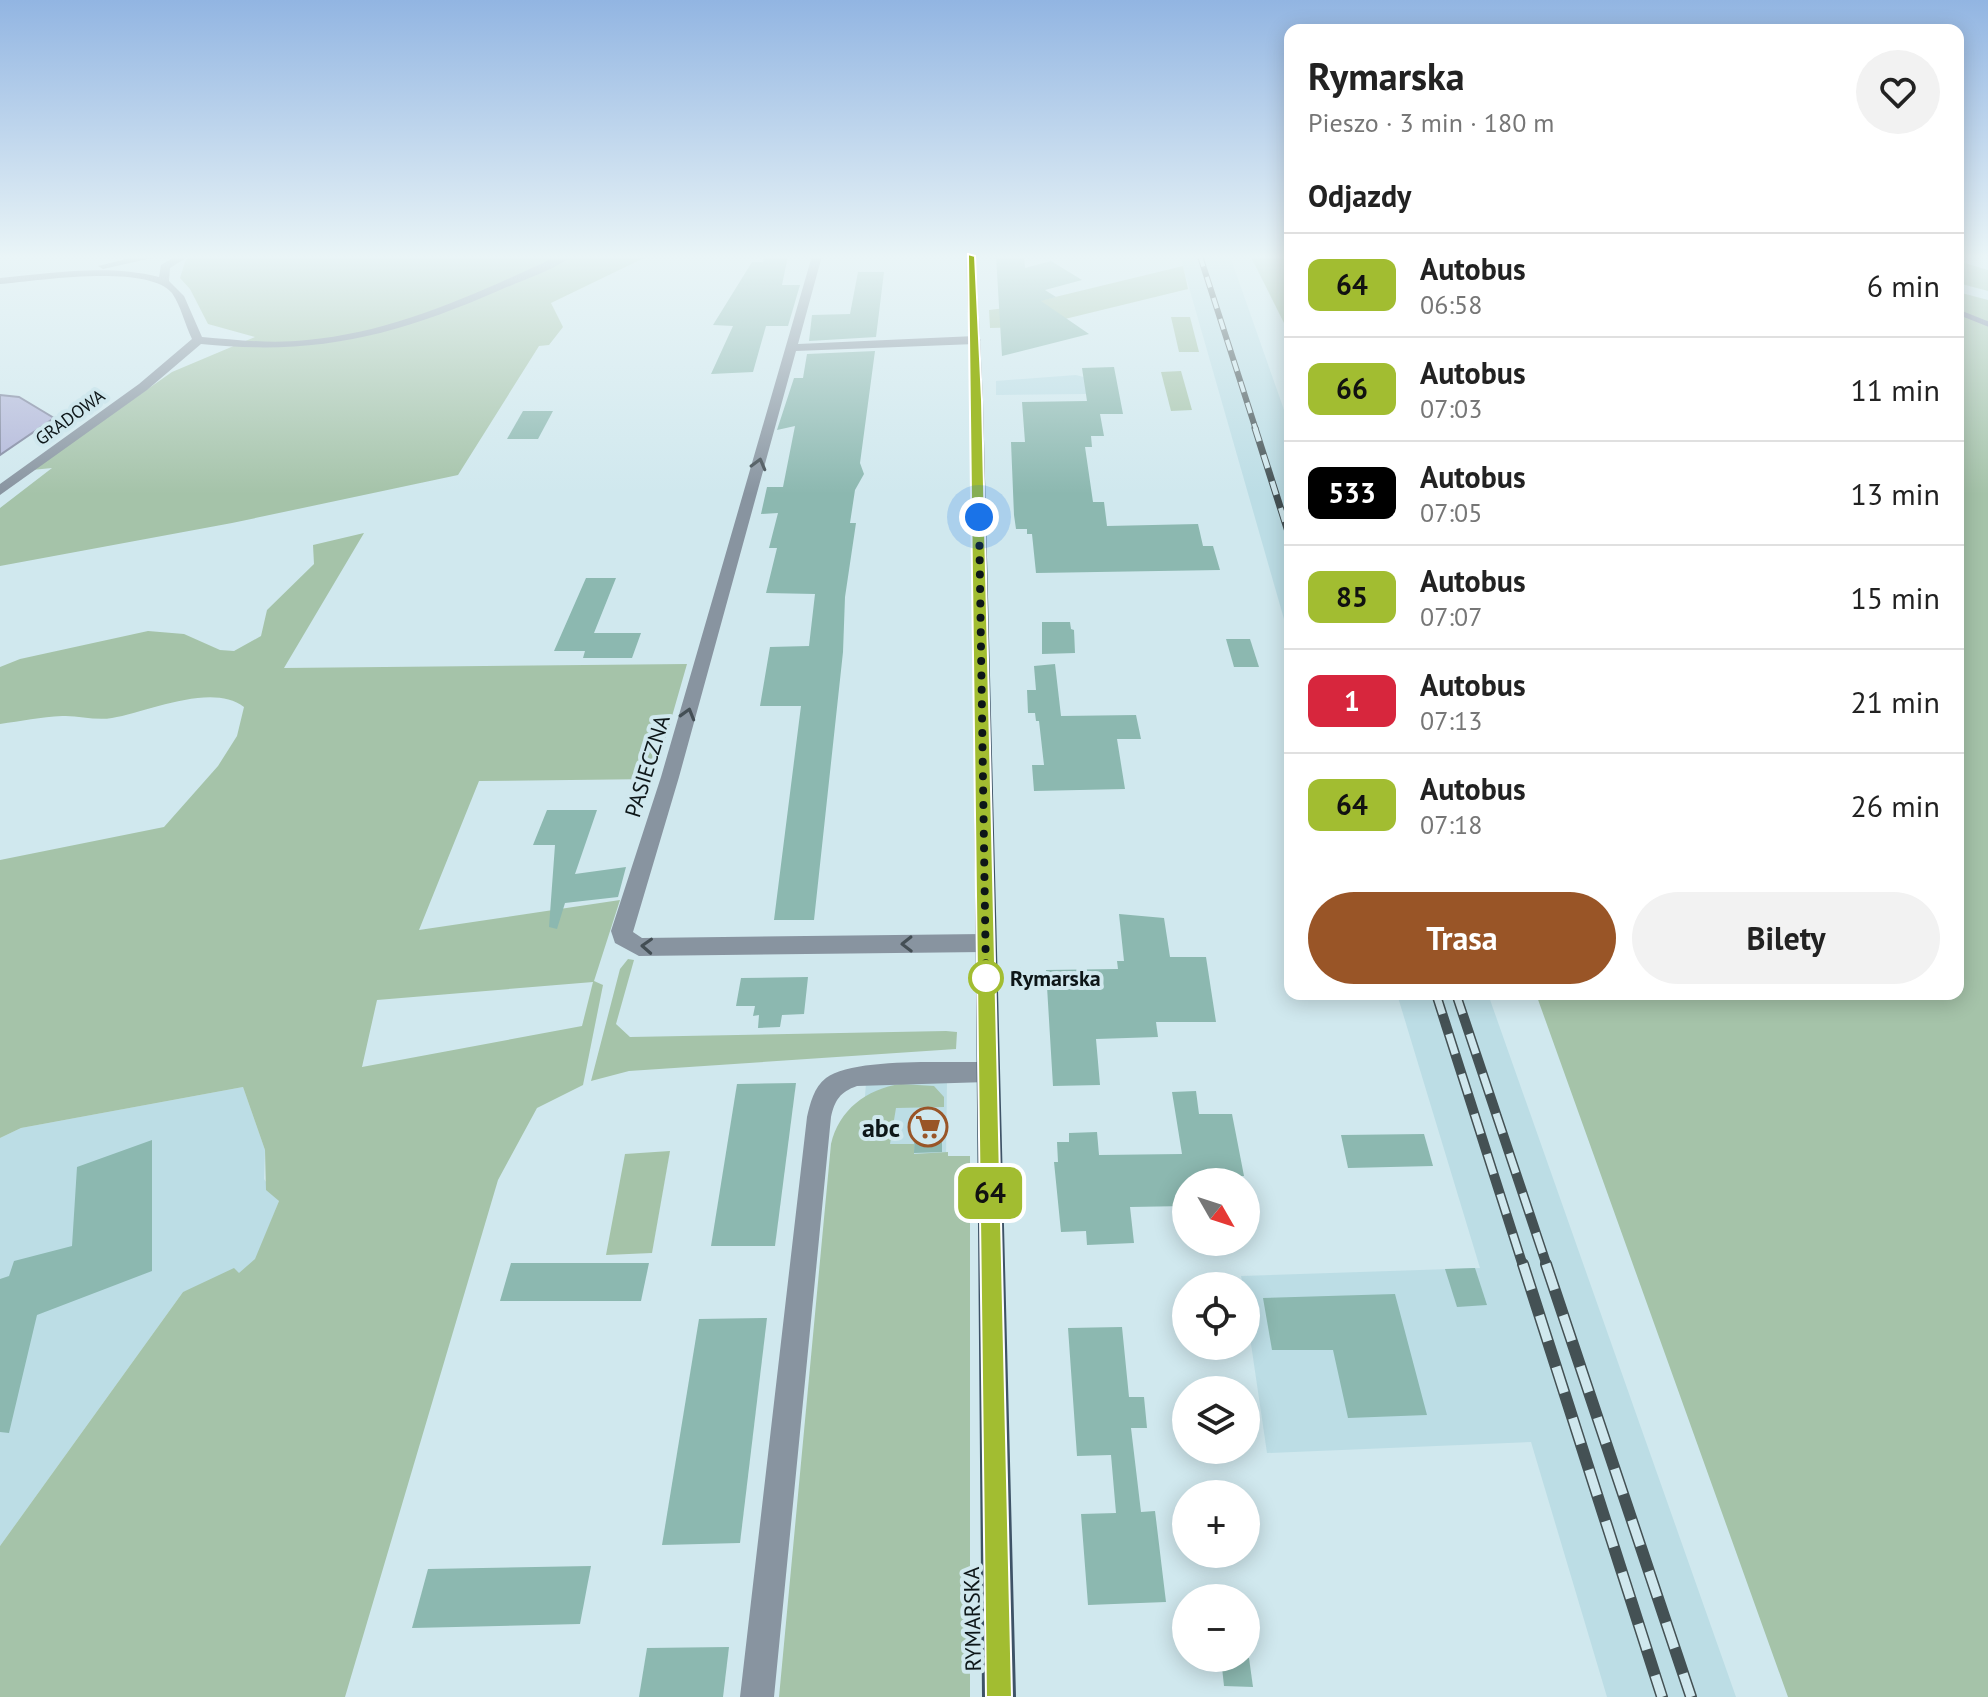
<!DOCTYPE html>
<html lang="pl">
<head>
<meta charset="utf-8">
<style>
  body { margin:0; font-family:"PT Sans",sans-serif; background:#f2f2f2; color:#222; height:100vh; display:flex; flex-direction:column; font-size:30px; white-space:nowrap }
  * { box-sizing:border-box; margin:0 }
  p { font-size:26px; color:#767676 }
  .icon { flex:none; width:44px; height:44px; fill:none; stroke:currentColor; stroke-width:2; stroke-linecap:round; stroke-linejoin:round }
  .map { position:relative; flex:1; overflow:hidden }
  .panel { position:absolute; left:1284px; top:24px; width:680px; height:976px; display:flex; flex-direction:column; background:#fff; border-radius:16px; box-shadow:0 4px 20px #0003 }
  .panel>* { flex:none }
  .badge { padding:0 16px; border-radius:12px; font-size:28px; line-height:52px }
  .needle { width:52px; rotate:129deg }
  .buttons { position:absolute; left:1172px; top:1168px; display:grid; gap:16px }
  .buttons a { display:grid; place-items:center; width:88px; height:88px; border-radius:50%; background:#fff; box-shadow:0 4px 20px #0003; font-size:40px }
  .you { position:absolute; width:40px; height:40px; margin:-20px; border:6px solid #fff; border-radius:50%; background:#1a73e8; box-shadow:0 0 0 12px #1a73e833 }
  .map>.badge { position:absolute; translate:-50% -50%; box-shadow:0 0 0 4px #fff }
  h2 { padding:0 24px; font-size:30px; line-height:72px }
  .round { display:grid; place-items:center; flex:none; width:84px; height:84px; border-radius:42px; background:#f2f2f2 }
  .headline { display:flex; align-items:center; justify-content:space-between; height:136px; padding:0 24px }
  h1 { font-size:38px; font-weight:800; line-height:60px }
  .button { display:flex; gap:16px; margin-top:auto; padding:16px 24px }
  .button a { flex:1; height:92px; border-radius:48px; background:#995527; color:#fff; font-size:32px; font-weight:800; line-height:92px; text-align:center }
  .button a+a { background:#f2f2f2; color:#222 }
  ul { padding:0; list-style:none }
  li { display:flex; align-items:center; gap:24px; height:104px; padding:0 24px; border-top:2px solid #e0e0e0 }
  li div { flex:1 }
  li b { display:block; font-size:30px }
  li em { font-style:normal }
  li .badge { min-width:88px; font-weight:700; text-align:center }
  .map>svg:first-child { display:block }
</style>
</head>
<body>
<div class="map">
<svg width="1988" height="1697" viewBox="0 0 1988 1697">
  <rect width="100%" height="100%" fill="#d0e8ee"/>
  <g fill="#bcdde5">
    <polygon points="1180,256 1230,256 1290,427 1290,640"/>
    <polygon points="1076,375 1087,378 1086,394 996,395 996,381"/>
    <polygon points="1397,994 1488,994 1736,1697 1607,1697 1531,1442 1267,1453 1246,1310 1246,1286 1243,1286 1241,1276 1480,1268"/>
    <polygon points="947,1082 946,1161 860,1162 866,1083"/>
    <polygon points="243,1087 265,1150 264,1179 279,1201 256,1259 239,1274 183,1292 0,1546 0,1138 21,1128"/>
  </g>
  <g fill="#a5c3a9" fill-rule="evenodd">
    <polygon points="196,256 648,256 551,303 563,327 549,345 539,346 458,475 232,523 0,566 0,508 52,468 32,470 172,372 255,337 208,324 190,289 180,278 186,259"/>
    <polygon points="1250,256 1290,256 1290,335 1255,265"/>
    <polygon points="1958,261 1988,270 1988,291 1958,283"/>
    <polygon points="1183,266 1188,289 1032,327 990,328 989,310 1014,307"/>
    <polygon points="1958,292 1988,300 1988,1697 1788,1697 1536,994 1958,994"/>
    <polygon points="1171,317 1190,317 1199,352 1179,352"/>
    <polygon points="1181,371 1192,410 1171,411 1161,372"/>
    <path d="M364,533L284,668L687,664L654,779L479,781L419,930L620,900L594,981L603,985L583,1085L537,1108L498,1180L345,1697H0V1546L183,1292L234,1268L239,1273L255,1259L279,1201L266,1190L265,1150L243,1087L21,1128L0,1138V860L164,827L218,766L237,736L244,707C212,682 148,712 112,718C95,721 78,715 62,716C41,717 21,721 0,724V667L20,659L148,631L184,634L220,650L234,651L261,636L267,610L314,564L313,545ZM593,982L582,1026L362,1067L377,1000Z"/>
    <polygon points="628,959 634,960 616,1024 630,1037 946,1031 957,1032 956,1049 629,1071 591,1081 620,969"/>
    <path d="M901,1084L934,1086L944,1097V1107L896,1108L890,1144H914V1154L948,1152V1156H970V1697H779L831,1144C839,1110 866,1089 901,1084Z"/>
    <polygon points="670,1151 652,1253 606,1255 625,1154"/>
  </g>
  <polygon fill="#b2b6d9" stroke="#80869f" stroke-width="2" points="0,395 19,397 54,418 0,455"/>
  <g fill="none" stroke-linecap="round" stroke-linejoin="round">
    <polyline stroke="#80869f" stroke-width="5" points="1958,312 1988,324"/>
  </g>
  <g fill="#8cb8b0">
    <polygon points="764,256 788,256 782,285 800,285 788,326 766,326 753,372 711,374 733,326 713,325 752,262 763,262"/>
    <polygon points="996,256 1024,256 1025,268 1051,261 1082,280 1045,290 1056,297 1041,301 1089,334 1002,356"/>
    <polygon points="858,272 884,272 876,337 809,341 812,315 850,314"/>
    <polygon points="875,351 860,463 864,474 855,490 850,523 856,523 845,597 843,652 814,920 774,920 801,706 760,706 770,647 809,646 815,594 766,593 777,548 769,548 778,513 761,514 767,487 783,487 795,426 777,430 794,378 803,378 807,354"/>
    <polygon points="1114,367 1123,414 1100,414 1104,436 1091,436 1092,447 1085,447 1093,502 1104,502 1107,526 1198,524 1203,546 1213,546 1220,570 1036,573 1032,534 1027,534 1027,529 1016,529 1014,515 1011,442 1025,442 1022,402 1087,401 1082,368"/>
    <polygon points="523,411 553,411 538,439 507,439"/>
    <polygon points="586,578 616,578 594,633 641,633 632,658 583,658 585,651 554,651"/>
    <polygon points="1042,622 1070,622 1071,629 1074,630 1075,653 1042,654"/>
    <polygon points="1226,639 1250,639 1259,667 1234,667"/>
    <polygon points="1055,664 1061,716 1136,715 1141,739 1117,739 1125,789 1034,791 1032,765 1044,765 1039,721 1036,721 1035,713 1028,713 1027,690 1036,690 1034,666"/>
    <polygon points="547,810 597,810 575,874 626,867 618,897 565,903 557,929 549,927 555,845 533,845"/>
    <polygon points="1119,914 1164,918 1170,957 1206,957 1216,1022 1156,1022 1158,1037 1096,1039 1100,1085 1053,1086 1046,970 1118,969 1117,961 1124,961"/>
    <polygon points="808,977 804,1014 782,1015 780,1027 758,1028 759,1015 753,1016 755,1006 736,1006 741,978"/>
    <polygon points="796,1083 775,1246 711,1246 737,1084"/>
    <polygon points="1196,1091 1199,1114 1232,1114 1244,1176 1232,1176 1233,1182 1186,1182 1186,1206 1130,1207 1134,1243 1087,1245 1086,1231 1061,1232 1054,1162 1058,1162 1057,1142 1069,1142 1069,1133 1097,1132 1099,1155 1182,1154 1172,1092"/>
    <polygon points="915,1112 942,1112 942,1152 914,1153"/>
    <polygon points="1424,1134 1433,1166 1348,1168 1341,1135"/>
    <polygon points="152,1140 152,1271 37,1315 9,1433 0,1432 0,1279 9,1276 14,1261 72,1246 77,1167"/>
    <polygon points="511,1263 649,1263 641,1301 500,1301"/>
    <polygon points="1475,1268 1487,1305 1457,1307 1445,1269"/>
    <polygon points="1395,1294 1427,1415 1348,1418 1333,1350 1272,1350 1263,1298"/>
    <polygon points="767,1318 740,1543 662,1545 699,1319"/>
    <polygon points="1122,1327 1129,1397 1144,1397 1147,1428 1131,1428 1141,1512 1155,1511 1166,1602 1088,1605 1081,1514 1116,1513 1111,1455 1077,1456 1068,1328"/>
    <polygon points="591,1566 580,1624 412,1628 428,1569"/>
    <polygon points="729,1647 723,1697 639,1697 647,1648"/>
    <polygon points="1221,1658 1249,1658 1253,1687 1224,1686"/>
  </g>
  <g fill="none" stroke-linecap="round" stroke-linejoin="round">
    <g fill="#8894a0" fill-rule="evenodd">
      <polygon points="138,256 161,256 103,269 98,266"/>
      <path d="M176,256H189L170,268L169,281L184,296L202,337C237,340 272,344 307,340C396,332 478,293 558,256H572C552,271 523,280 500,290C395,336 316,356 201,344L147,390L0,495V484L139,384L192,339C185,325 181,306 172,293C147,263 36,281 0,284V278C52,273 108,264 159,277L161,265Z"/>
      <polygon points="812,256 822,256 798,344 975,336 981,340 975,344 796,351 679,777 633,932 642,938 984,934 992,937 995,943 992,949 984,952 639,956 615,943 611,931 661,777"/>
      <path d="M987,1062L995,1065L999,1072L995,1079L987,1082L857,1086C840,1092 835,1100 831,1117L774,1697H740L807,1117C810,1104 814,1087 826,1078C854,1057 949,1063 987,1062Z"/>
    </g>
    <polygon fill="#3e5367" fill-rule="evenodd" points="966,256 976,256 983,400 1016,1697 982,1697 971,400"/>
    <g stroke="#445154" stroke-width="6">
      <polyline id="rail-far3" points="1200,256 1256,430"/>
    </g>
    <g stroke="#445154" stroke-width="7">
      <polyline id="rail-far2" points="1255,428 1290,538"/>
    </g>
    <g stroke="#445154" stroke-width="10">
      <g id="rail-far1">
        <polyline points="1436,994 1523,1266"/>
        <polyline points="1456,994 1547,1266"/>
      </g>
    </g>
    <g stroke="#445154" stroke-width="12">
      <g id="rail">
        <polyline points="1523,1264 1662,1697"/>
        <polyline points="1546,1264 1691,1697"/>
      </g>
    </g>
    <use href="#rail-far3" stroke="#d0e8ee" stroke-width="4" stroke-dasharray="11" stroke-linecap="butt"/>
    <use href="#rail-far2" stroke="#d0e8ee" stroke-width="5" stroke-dasharray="14" stroke-linecap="butt"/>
    <use href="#rail-far1" stroke="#d0e8ee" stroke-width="7" stroke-dasharray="21" stroke-linecap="butt"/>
    <use href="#rail" stroke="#d0e8ee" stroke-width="9" stroke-dasharray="27" stroke-linecap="butt"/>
  </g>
  <defs><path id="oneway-chevron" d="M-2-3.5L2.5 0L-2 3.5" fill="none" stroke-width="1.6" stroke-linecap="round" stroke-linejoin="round" transform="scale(2)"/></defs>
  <g stroke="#444f55">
    <use href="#oneway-chevron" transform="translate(759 464) rotate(-75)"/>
    <use href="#oneway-chevron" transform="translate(688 714) rotate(-74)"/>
    <use href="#oneway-chevron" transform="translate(907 944) rotate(179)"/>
    <use href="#oneway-chevron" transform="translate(647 946) rotate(-177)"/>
  </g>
  <linearGradient id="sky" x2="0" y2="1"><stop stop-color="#92b5e2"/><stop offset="0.52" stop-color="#eaf5f7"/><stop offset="1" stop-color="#eaf5f7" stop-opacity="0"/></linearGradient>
  <rect width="1988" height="494" fill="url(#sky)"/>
  <polygon fill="#a2bd31" stroke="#fff" stroke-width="2" points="968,254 975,256 982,400 1012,1697 986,1697"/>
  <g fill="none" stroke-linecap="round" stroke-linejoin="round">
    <polyline stroke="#0d1618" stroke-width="8" stroke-dasharray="0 14.4" points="979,517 986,978"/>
  </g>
  <defs>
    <g id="supermarket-ring" transform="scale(2)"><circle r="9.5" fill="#d0e8ee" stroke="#995527" stroke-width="1.5"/><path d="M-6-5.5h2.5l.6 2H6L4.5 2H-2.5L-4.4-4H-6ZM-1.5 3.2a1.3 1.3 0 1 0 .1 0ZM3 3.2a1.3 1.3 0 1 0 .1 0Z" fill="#995527"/></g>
  </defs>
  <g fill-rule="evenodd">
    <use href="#supermarket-ring" x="928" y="1127"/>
  </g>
  <circle fill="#fff" stroke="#a2bd31" stroke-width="4" cx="986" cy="978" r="16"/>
  <g text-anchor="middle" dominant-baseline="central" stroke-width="8" stroke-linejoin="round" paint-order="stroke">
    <g font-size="18" fill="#0d1618" stroke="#d0e8ee">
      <text transform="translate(70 417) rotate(-36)">GRADOWA</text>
    </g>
    <g font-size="22" fill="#0d1618" stroke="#d0e8ee">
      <text transform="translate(647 766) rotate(-73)">PASIECZNA</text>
      <text transform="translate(972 1619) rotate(-91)">RYMARSKA</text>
    </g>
    <g font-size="22" font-weight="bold" fill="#0d1618" stroke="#d0e8ee" text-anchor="start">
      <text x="1010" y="978">Rymarska</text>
    </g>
    <g font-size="26" font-weight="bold" fill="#0d1618" stroke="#d0e8ee" text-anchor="end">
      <text x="900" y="1127">abc</text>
    </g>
  </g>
</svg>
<div class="buttons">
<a><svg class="needle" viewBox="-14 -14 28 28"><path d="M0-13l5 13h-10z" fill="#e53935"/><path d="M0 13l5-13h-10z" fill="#767676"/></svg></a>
<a><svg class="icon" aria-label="locate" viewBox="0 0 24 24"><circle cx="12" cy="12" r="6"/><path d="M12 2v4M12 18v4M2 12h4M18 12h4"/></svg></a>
<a><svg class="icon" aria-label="layers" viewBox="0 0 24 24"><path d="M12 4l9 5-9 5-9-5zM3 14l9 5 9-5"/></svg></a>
<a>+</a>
<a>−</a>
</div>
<div class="you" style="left:979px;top:517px"></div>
<b class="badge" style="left:990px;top:1193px;background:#a2bd31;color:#111">64</b>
<section class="panel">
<div class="headline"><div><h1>Rymarska</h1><p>Pieszo · 3 min · 180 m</p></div><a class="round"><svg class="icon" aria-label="heart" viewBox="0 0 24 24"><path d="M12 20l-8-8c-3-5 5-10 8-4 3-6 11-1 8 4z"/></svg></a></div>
<h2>Odjazdy</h2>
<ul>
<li><span class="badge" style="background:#a2bd31;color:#111">64</span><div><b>Autobus</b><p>06:58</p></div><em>6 min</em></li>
<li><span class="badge" style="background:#a2bd31;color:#111">66</span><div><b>Autobus</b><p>07:03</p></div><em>11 min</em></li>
<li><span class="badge" style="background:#000;color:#fff">533</span><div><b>Autobus</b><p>07:05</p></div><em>13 min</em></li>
<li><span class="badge" style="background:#a2bd31;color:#111">85</span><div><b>Autobus</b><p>07:07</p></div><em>15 min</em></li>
<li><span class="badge" style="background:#d7263d;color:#fff">1</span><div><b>Autobus</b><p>07:13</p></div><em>21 min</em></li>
<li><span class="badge" style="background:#a2bd31;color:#111">64</span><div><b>Autobus</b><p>07:18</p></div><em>26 min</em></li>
</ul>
<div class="button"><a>Trasa</a><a>Bilety</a></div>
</section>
</div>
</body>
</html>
